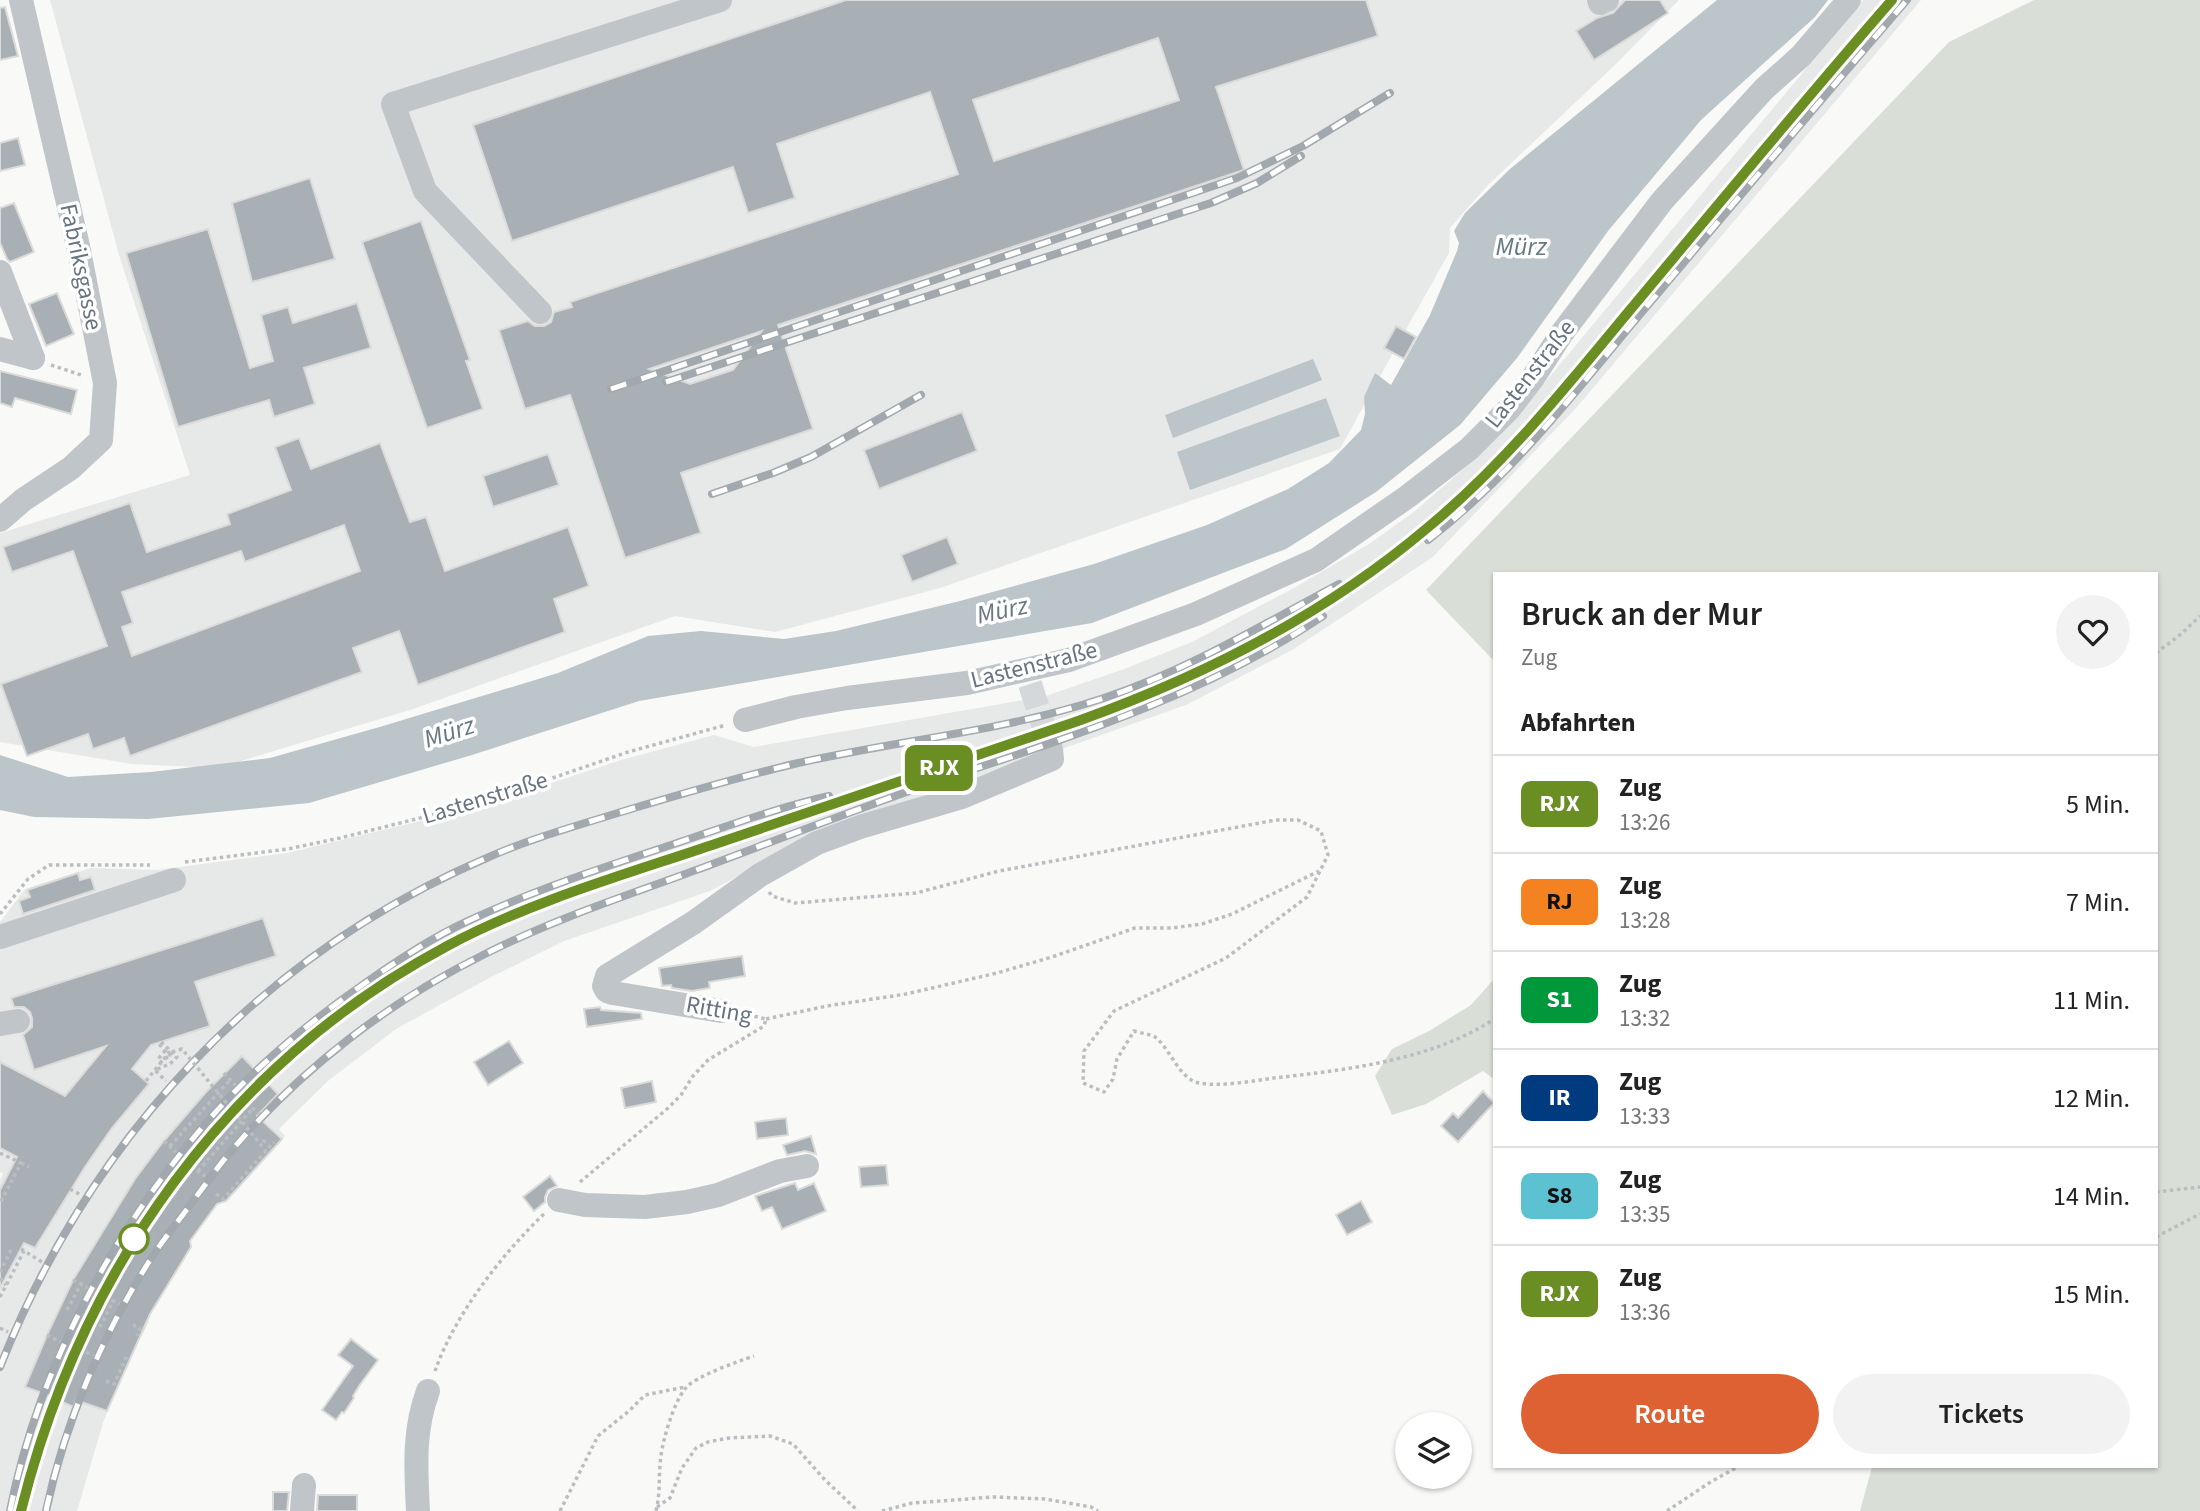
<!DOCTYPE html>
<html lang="de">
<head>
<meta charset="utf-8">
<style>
  body { margin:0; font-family:"Source Sans 3",sans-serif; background:#f2f2f2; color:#222; height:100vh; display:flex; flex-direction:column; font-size:26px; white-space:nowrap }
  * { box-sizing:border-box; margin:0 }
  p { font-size:23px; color:#767676 }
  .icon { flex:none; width:38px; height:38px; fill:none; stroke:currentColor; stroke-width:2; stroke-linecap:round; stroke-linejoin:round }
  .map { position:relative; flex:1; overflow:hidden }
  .drawer { position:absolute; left:1493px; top:572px; width:665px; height:896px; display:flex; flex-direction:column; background:#fff; border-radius:0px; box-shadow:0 2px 5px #0004 }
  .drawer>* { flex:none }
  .badge { padding:0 14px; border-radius:10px; font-size:24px; line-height:46px }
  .fabs { position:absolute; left:1395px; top:1412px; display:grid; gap:14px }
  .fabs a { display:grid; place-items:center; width:77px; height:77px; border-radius:50%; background:#fff; box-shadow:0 2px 5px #0004; font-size:35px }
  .map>.badge { position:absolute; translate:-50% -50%; box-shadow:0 0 0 4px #fff }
  h2 { padding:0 28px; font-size:26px; line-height:63px }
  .round { display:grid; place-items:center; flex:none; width:74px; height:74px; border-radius:37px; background:#f2f2f2 }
  .headline { display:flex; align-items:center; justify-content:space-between; height:119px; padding:0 28px }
  h1 { font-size:33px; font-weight:600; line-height:52px }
  .cta { display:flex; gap:14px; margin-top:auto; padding:14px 28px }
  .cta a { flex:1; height:80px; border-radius:42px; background:#dd6133; color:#fff; font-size:28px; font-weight:600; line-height:80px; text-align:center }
  .cta a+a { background:#f2f2f2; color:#222 }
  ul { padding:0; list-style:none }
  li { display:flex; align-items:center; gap:21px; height:98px; padding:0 28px; border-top:2px solid #e0e0e0 }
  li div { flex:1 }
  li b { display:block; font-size:26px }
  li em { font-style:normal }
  li .badge { min-width:77px; font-weight:700; text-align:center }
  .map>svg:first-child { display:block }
</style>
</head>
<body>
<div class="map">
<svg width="2200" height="1511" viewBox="0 0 2200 1511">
  <rect width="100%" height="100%" fill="#f9f9f7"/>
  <g fill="#e7e8e8">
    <polygon points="50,0 1679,0 1616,64 1488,185 1450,228 1449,253 1405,331 1396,326 1384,347 1393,353 1340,449 940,588 775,632 675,616 413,709 218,768 132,764 0,742 0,533 190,475 119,255"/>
    <polygon points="1863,0 1921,0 1577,407 1433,557 1292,650 1186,705 805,840 710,891 564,941 489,978 396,1029 328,1081 293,1115 279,1129 285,1136 226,1201 217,1204 190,1241 191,1247 150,1314 148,1323 117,1386 103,1423 77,1511 0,1511 0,1180 3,1174 0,1172 0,922 25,889 91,868 156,870 287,853 479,807 621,760 714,735 754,747 1046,696 1124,669 1192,642 1292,589 1369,544 1415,511 1476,458 1511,423"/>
  </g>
  <g fill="#d9ded7">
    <polygon points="2034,0 2200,0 2200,1511 1860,1511 1872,1467 2156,1466 2156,574 1494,574 1494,661 1426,590 1949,42"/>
    <polygon points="1494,979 1494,1079 1483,1071 1426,1104 1392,1115 1375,1076 1392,1049 1429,1031 1471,1005"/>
  </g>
  <g fill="#bbc5ca">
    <polygon points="1717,0 1828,0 1815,17 1701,120 1608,231 1517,358 1460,425 1376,492 1286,549 1092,623 639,701 472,755 309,803 148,819 34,817 0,810 0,755 68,777 151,772 270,758 383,726 558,673 648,636 701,631 784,639 836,631 960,601 1094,564 1207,525 1288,489 1329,463 1361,430 1365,414 1364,397 1375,373 1391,385 1430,315 1457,251 1459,243 1454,231 1465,213 1510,169"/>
    <polygon points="1313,359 1322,380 1173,438 1165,415"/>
    <polygon points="1326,398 1340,436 1190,490 1177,452"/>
  </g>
  <g fill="#a8b0b6" stroke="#dbdbda" stroke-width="2" fill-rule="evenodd">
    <path d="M846,0H1366L1378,36L1216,87L1244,170L778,325L813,429L681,473L701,533L625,558L570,395L525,409L499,330L528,321L535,326H544L551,322L554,312L572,307L570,302L958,174L930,92L777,144L795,198L748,213L733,167L512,241L473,125ZM1158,38L1179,100L994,161L973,100ZM762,331L733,370L690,384L649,369Z"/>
    <polygon points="1625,0 1660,0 1668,13 1594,60 1576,31 1597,18 1613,13"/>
    <polygon points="5,7 18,56 0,60 0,8"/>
    <polygon points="18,138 25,165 0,171 0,143"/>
    <polygon points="310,178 335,259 252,282 232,203"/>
    <polygon points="14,203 34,252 10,262 7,259 0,243 0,208"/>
    <polygon points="421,221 470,360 466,361 483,409 427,428 362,242"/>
    <polygon points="208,229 250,368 273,361 261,315 288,307 293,323 357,303 371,348 304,368 315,404 274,417 269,400 178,427 126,253"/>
    <polygon points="57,293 74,334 46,346 29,304"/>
    <polygon points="1396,326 1416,337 1404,359 1384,348"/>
    <polygon points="0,371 77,390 71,414 15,398 12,407 0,403"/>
    <polygon points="962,412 977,451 879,489 864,450"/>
    <path d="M299,438L311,469L380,443L410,522L426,517L445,571L568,527L589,586L554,599L565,632L418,685L399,631L353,648L362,672L130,756L124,738L93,749L88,734L27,756L1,684L107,646L73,551L12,572L3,547L130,503L147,552L230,524L227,514L291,490L275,447ZM344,525L360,571L132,656L122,627L133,623L122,592L241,551L245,562Z"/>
    <polygon points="548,454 559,485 493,507 483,476"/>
    <polygon points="947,537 958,564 912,582 901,555"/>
    <polygon points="78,873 80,880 91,877 95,890 23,914 19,901 30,897 27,890"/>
    <polygon points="263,918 276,956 195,982 210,1026 151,1045 132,1069 149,1084 112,1128 85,1167 35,1248 24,1243 0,1288 0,1190 17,1157 0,1148 0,1062 65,1096 106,1046 34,1070 23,1035 32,1027 32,1018 30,1012 24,1007 14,1007 11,998"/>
    <polygon points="742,956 745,976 709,982 710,988 692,991 672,988 671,985 662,986 659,968"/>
    <polygon points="600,1007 601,1010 641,1013 642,1019 587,1027 584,1009"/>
    <polygon points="509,1041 523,1063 488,1085 474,1062"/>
    <polygon points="242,1056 278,1094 257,1116 282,1139 226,1201 217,1204 190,1241 191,1247 150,1314 107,1411 76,1400 73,1407 58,1400 59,1399 25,1387 47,1335 73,1280 135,1179 162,1143 206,1092"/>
    <polygon points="652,1081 656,1102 625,1108 621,1088"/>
    <polygon points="1483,1091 1494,1103 1458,1142 1441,1126 1453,1113 1458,1118"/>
    <polygon points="786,1118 788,1135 757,1139 755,1122"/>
    <polygon points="811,1136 816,1154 805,1151 787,1155 783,1145"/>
    <polygon points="886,1165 888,1185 861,1187 859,1167"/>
    <polygon points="550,1176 557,1186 548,1190 545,1197 545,1202 534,1211 523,1197"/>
    <polygon points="795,1183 798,1190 814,1183 826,1211 782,1229 772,1207 762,1211 755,1196"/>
    <polygon points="1361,1201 1372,1222 1347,1235 1336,1215"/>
    <polygon points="351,1339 378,1360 359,1386 353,1396 354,1398 344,1413 342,1412 336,1420 322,1410 353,1366 338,1355"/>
    <polygon points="273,1492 289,1492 287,1511 273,1511"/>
    <polygon points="318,1495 357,1495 357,1511 317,1511"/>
  </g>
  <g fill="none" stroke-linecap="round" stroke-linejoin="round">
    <polyline stroke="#d4d8da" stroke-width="24" stroke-dasharray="24 12" stroke-linecap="butt" points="1030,684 1051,749"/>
    <g stroke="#bbbec1" stroke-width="3.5" stroke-dasharray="3.5 3.5" stroke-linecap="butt">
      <polyline points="51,365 84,376"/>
      <polyline points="2156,653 2180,635 2200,616"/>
      <polyline points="185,862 288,849 340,838 480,803 628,752 726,725"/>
      <path d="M769,892L772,896L795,903L916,893L999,871L1276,820H1298L1321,831L1328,855L1307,897L1226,958L1114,1011L1084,1051L1083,1083L1104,1092L1113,1079L1117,1059L1134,1031C1140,1033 1150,1034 1155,1037C1170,1048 1179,1079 1199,1083C1220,1087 1253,1081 1274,1078C1346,1070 1433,1060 1494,1019"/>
      <polyline points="0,914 28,879 49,865 150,865"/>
      <polyline points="766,1019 827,1006 906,994 997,973 1052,957 1135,928 1172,928 1202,924 1232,914 1319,871"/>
      <polyline points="161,1042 177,1057 170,1064 155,1070 166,1081"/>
      <polyline points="224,1073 236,1086"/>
      <path d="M146,1081C153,1072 160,1064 167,1055H170L165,1051L158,1059L161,1062L170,1055L167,1049L165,1051L158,1043"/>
      <polyline points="247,1103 259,1114"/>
      <polyline points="263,1140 269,1145"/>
      <polyline points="164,1141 176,1152"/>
      <polyline points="170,1146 230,1080"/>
      <polyline points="0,1153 21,1163 0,1203"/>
      <polyline points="21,1163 29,1167"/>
      <polyline points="191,1167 205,1176"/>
      <polyline points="198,1171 253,1108"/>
      <polyline points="580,1182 667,1109 681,1095 693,1076 708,1060 764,1026 766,1019 741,1013"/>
      <polyline points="70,1189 81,1195"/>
      <polyline points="2156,1192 2200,1187"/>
      <polyline points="216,1194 223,1199 274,1142"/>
      <polyline points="2156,1237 2200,1214"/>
      <polyline points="21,1249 42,1262"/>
      <polyline points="0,1272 12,1248"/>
      <polyline points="0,1278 6,1285"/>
      <polyline points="73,1280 81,1284"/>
      <polyline points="0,1297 24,1251"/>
      <polyline points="105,1297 113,1301"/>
      <polyline points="67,1310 81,1284 87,1288"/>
      <polyline points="133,1325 140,1328 137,1336"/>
      <polyline points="100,1327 113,1301 120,1304"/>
      <polyline points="0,1328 8,1332"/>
      <polyline points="47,1335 61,1342"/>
      <polyline points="80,1349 94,1356"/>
      <path d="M435,1371C455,1314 502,1254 546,1212"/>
      <polyline points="106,1381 114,1384 127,1356"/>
      <polyline points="657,1507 670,1498 682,1468 696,1448 708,1442 729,1438 770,1436 793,1444 825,1480 858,1511"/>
      <polyline points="560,1511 598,1436 629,1411 645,1395 685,1387"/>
      <path d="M656,1511C661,1491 658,1476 661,1456C663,1439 674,1402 685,1389C693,1377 739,1361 754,1356"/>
      <polyline points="882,1511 912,1503 994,1497 1045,1499 1091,1507 1098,1511"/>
      <polyline points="1667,1511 1709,1483 1739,1466"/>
    </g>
    <g stroke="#c0c5c9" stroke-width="24">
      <polyline points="1599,0 1600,3 1607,0"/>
      <polyline points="0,272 33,358"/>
      <polyline points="540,312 425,191 393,104 720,0"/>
      <polyline points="0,349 33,358"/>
      <polyline points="0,520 23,500 71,468 101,440 105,383 78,246 21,0"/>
      <polyline points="745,720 796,707 847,698 967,683 1069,660 1196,614 1316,560 1407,497 1469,449 1509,409 1533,378 1562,333 1662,201 1764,89 1801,56 1849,0"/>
      <polyline points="0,937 174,880"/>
      <polyline points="721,1011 613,993 607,991 604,986 607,976 693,923 760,875 817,843 860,827 962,797 1052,759 1051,749"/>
      <polyline points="0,1024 18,1021"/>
      <polyline points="559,1200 585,1205 645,1207 687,1202 718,1195 780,1171 807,1166"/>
      <polyline points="302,1511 304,1485"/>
      <path d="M418,1511C416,1469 413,1431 428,1391"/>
    </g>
    <g stroke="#a2a9ae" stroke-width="8">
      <g id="rail">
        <polyline points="666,382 1211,203 1257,183 1301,156"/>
        <polyline points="611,389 1237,178 1303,146 1390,93"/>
        <polyline points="712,494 773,473 811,457 921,395"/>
        <path d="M1428,540C1511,476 1575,392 1642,312C1730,208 1818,103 1907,0"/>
        <path d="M0,1367C91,1137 261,954 489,857C532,838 576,826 621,812C678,795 735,778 794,764C897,740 1002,732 1104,698C1188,670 1262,625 1339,584"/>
        <path d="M10,1511C39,1363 121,1215 223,1104C266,1058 316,1017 368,981C400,959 433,937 468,921C534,890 604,867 674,844C725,827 776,808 829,796"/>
        <path d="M21,1511C80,1270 228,1063 449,945C538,898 636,871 732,839C847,800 962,760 1078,721C1204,676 1321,615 1425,530C1465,498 1500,460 1536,423L1757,158L1892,0"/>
        <path d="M46,1511C65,1421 104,1331 154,1254C166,1236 180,1219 193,1201C206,1184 219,1165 233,1149C302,1068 390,1001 485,954C554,919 628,895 699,869C782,838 864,806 947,778C1077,735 1208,693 1323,616"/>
      </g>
    </g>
    <use href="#rail" stroke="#fff" stroke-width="5" stroke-dasharray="16" stroke-linecap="butt"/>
    <polyline stroke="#bbbec1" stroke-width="3.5" stroke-dasharray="3.5 3.5" stroke-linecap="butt" points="172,1052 182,1049 266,1151"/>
  </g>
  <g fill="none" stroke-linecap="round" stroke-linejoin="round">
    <g stroke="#fff" stroke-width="16">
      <path id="line" d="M21,1511C81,1270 227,1063 449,945C534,900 627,874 718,843C838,803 958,762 1078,721C1204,676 1323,616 1426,529C1504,465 1566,387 1630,310C1717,206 1803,102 1892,0"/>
    </g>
    <use href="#line" stroke="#6b8e23" stroke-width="10"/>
  </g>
  <circle fill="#fff" stroke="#6b8e23" stroke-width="3.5" cx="134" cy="1239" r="14"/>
  <g text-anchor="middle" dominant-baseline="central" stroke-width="7" stroke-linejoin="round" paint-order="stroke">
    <g font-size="24" fill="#667481" stroke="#fff">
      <text transform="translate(81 267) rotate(78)">Fabriksgasse</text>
      <text transform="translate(1530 374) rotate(-52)">Lastenstraße</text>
      <text transform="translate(1034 665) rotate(-14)">Lastenstraße</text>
      <text transform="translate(485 798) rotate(-17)">Lastenstraße</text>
      <text transform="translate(719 1010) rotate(10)">Ritting</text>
    </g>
    <g font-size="26" font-style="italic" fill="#667982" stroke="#fff">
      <text x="1521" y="246">Mürz</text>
      <text transform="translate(1002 610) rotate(-12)">Mürz</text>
      <text transform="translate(449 732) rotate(-18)">Mürz</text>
    </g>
  </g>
</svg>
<div class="fabs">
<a><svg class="icon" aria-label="layers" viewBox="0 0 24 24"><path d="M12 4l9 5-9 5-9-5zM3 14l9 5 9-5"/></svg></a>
</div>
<b class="badge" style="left:939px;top:768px;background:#6b8e23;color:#fff">RJX</b>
<section class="drawer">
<div class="headline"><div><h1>Bruck an der Mur</h1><p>Zug</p></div><a class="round"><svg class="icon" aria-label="heart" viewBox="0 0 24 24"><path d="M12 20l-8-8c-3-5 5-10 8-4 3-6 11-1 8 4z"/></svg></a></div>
<h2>Abfahrten</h2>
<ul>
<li><span class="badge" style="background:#6b8e23;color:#fff">RJX</span><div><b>Zug</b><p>13:26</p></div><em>5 Min.</em></li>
<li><span class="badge" style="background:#f58220;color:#111">RJ</span><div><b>Zug</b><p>13:28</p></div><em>7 Min.</em></li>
<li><span class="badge" style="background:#00983a;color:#fff">S1</span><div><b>Zug</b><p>13:32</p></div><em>11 Min.</em></li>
<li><span class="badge" style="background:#003b80;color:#fff">IR</span><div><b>Zug</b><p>13:33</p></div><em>12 Min.</em></li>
<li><span class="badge" style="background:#5cc1d1;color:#111">S8</span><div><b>Zug</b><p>13:35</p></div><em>14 Min.</em></li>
<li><span class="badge" style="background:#6b8e23;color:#fff">RJX</span><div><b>Zug</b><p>13:36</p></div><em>15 Min.</em></li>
</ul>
<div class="cta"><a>Route</a><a>Tickets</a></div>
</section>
</div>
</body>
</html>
